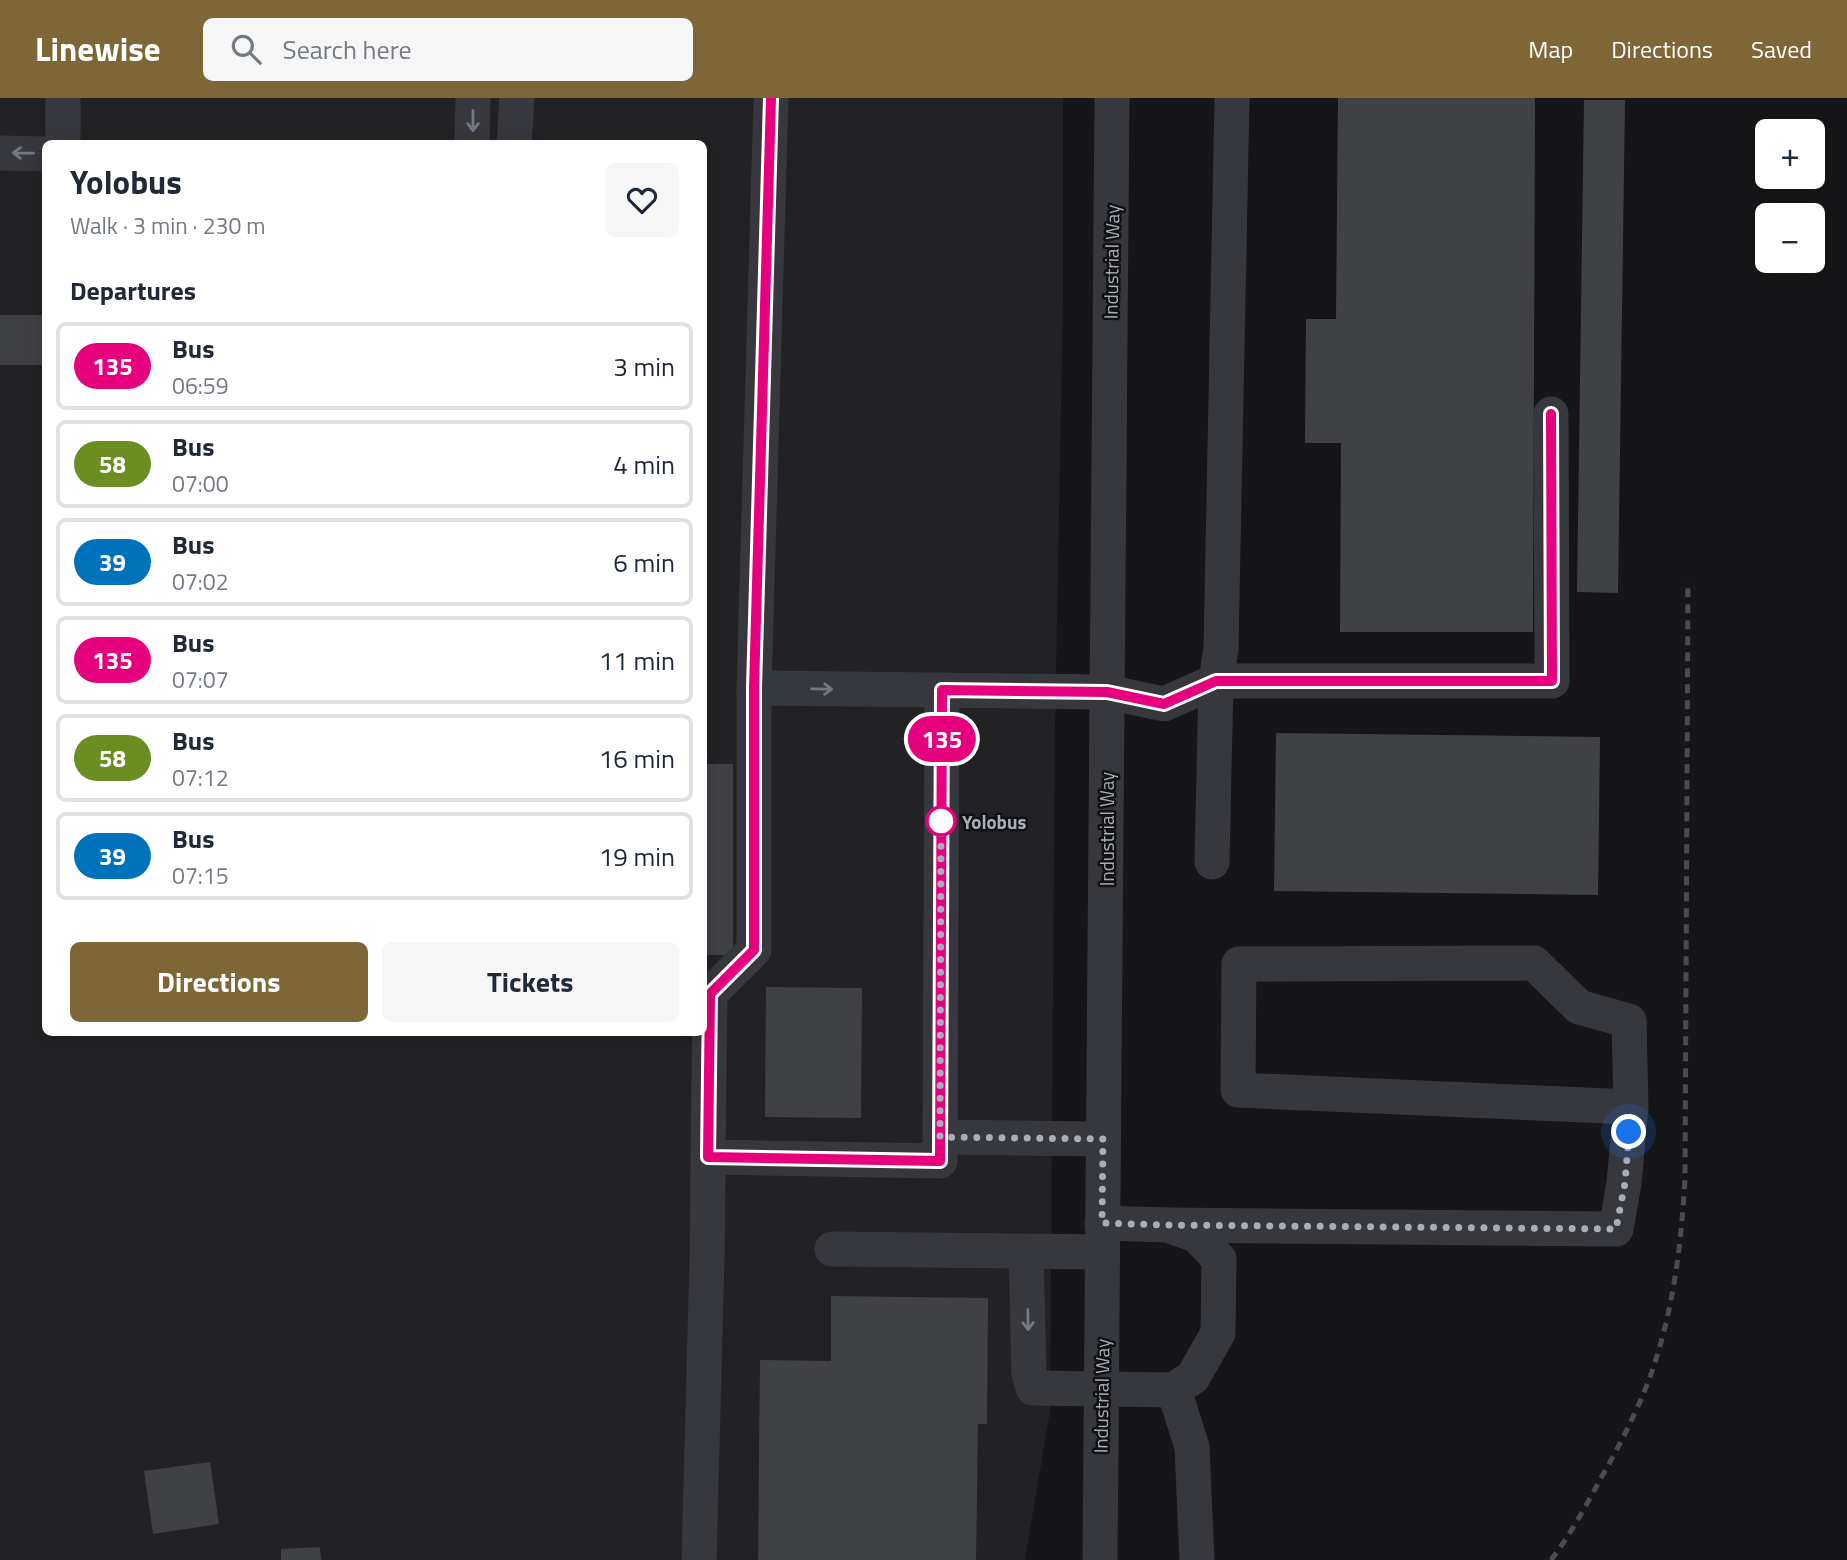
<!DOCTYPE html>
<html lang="en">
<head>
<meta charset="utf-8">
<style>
  body { margin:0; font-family:"Titillium Web",sans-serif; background:#f6f6f7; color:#1f2937; height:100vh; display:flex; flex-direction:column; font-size:26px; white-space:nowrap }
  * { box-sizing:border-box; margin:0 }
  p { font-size:23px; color:#747a83 }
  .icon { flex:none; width:38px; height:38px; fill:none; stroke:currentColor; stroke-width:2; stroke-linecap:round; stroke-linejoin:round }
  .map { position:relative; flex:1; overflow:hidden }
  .drawer { position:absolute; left:42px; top:42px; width:665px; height:896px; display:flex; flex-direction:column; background:#fff; border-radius:10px; box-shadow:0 4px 18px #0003 }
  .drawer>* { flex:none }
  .badge { padding:0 14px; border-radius:23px; font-size:24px; line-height:46px }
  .tools { position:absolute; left:1755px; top:21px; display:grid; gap:14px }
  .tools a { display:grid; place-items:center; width:70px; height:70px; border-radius:10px; background:#fff; box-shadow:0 4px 18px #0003; font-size:35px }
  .you { position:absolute; width:35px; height:35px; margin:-18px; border:5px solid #fff; border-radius:50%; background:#1a73e8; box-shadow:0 0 0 10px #1a73e833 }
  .map>.badge { position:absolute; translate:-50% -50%; box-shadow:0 0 0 4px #fff }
  h2 { padding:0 28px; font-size:26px; line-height:63px }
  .round { display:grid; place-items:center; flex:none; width:74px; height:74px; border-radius:10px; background:#f6f6f7 }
  .summary { display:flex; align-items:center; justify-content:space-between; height:119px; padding:0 28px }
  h1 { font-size:33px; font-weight:700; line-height:52px }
  .action { display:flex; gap:14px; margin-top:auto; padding:14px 28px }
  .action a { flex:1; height:80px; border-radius:10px; background:#7e6636; color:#fff; font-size:28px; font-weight:700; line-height:80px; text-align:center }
  .action a+a { background:#f6f6f7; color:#1f2937 }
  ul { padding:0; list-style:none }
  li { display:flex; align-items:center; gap:21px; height:88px; margin:0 14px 10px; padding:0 14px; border:4px solid #e0e1e3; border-radius:10px }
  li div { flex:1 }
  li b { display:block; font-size:26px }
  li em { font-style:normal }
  li .badge { min-width:77px; font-weight:700; text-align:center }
  header { display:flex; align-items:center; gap:42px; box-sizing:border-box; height:98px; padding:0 35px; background:#7e6636; color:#fff }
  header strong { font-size:33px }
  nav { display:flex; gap:38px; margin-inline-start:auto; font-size:24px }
  .search { width:490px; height:63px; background:#f6f6f7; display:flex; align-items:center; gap:18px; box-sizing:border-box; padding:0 24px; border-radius:10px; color:#747a83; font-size:26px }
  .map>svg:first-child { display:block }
</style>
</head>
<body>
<header>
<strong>Linewise</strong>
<div class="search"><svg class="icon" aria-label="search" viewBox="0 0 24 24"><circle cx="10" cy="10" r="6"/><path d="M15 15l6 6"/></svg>Search here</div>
<nav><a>Map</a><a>Directions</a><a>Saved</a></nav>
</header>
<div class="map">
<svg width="1847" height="1462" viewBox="0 0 1847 1462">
  <rect width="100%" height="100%" fill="#161618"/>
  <path fill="#222225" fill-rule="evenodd" d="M0,0H1063V206L1055,629L1050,1313L1025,1462H0ZM46,46H704V934H46Z"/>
  <g fill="#404145">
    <polygon points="1338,0 1535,0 1533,534 1340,534 1341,345 1305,345 1306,221 1336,221"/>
    <polygon points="1584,2 1625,2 1618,495 1577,494"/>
    <rect x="0" y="217" width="46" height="50"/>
    <polygon points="1276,635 1600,639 1598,797 1274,793"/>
    <rect x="704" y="666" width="29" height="191"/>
    <polygon points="766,889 862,890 861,1020 765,1019"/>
    <polygon points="831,1198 988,1200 987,1326 978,1326 976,1462 758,1462 760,1262 831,1263"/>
    <polygon points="210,1364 219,1426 153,1436 144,1373"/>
    <polygon points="320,1449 321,1462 281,1462 281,1451"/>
  </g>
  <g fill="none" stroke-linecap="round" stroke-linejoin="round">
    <g stroke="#37383d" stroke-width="35">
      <polyline points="63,0 63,46"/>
      <polyline points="472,46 473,0"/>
      <polyline points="514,46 517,0"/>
      <polyline points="0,55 46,56"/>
      <polyline points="754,590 1107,594 1164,606 1216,583 1552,583 1551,316"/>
      <polyline points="1212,764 1216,583 1221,550 1232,0"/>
      <polyline points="940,1039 1103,1041"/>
      <polyline points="708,1059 940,1063 942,592"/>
      <polyline points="1167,1127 1616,1131 1624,1085 1631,1009 1629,923 1579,909 1534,865 1239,866 1238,992 1631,1009"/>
      <polyline points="832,1151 1102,1154"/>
      <polyline points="1026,1154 1029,1276 1033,1290 1174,1292 1193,1279 1218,1235 1219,1161 1196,1137 1167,1127 1102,1125"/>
      <polyline points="1174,1292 1192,1349 1197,1462"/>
      <polyline points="699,1462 707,1160 710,896 754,852 754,590 771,0"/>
      <polyline points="1100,1462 1112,0"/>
    </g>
    <path stroke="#4a4c52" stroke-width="5" stroke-dasharray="9 7" stroke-linecap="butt" d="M1551,1462C1570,1437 1586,1408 1601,1380C1616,1354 1630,1327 1642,1299C1671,1231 1681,1154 1685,1080L1688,483"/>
  </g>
  <defs><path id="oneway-shaft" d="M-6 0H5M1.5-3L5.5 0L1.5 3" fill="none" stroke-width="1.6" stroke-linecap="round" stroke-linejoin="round" transform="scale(1.75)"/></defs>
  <g stroke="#757881">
    <use href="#oneway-shaft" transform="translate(473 23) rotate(90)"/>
    <use href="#oneway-shaft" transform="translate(23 55) rotate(-179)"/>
    <use href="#oneway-shaft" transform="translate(822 591) rotate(1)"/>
    <use href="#oneway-shaft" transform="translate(1028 1222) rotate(89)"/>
  </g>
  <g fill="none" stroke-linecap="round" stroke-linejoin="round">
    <g stroke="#fff" stroke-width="16">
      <polyline id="line" points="771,0 754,590 754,852 710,896 708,1059 940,1063 942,592 1107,594 1164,606 1216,583 1552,583 1551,316"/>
    </g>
    <use href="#line" stroke="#e6007e" stroke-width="10"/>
    <polyline stroke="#a8adb8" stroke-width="7" stroke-dasharray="0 12.6" points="941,723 940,1039 1103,1041 1102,1125 1167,1127 1616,1131 1625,1085 1629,1034"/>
  </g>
  <circle fill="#fff" stroke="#e6007e" stroke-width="3.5" cx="941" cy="723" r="14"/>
  <g text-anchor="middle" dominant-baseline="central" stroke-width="5" stroke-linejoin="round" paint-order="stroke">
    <g font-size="19" fill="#a8adb8" stroke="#111113">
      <text transform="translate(1111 164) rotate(-89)">Industrial Way</text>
      <text transform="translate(1106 731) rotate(-90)">Industrial Way</text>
      <text transform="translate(1101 1298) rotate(-89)">Industrial Way</text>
    </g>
    <g font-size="19" font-weight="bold" fill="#a8adb8" stroke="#111113" text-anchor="start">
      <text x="962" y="723">Yolobus</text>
    </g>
  </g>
</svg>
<div class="tools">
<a>+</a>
<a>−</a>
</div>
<div class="you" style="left:1629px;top:1034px"></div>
<b class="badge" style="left:942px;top:641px;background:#e6007e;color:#fff">135</b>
<section class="drawer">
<div class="summary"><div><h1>Yolobus</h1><p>Walk · 3 min · 230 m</p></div><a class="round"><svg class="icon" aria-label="heart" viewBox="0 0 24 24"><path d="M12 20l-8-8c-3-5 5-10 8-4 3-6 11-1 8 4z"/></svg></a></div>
<h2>Departures</h2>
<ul>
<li><span class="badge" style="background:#e6007e;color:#fff">135</span><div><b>Bus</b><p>06:59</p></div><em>3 min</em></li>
<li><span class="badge" style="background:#6b8e23;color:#fff">58</span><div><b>Bus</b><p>07:00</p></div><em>4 min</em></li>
<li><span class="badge" style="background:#0072bc;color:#fff">39</span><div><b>Bus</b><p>07:02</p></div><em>6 min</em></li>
<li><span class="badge" style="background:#e6007e;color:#fff">135</span><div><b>Bus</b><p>07:07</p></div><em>11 min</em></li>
<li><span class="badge" style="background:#6b8e23;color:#fff">58</span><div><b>Bus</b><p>07:12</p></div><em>16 min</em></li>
<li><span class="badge" style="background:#0072bc;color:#fff">39</span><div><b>Bus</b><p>07:15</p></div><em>19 min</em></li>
</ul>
<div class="action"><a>Directions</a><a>Tickets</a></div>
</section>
</div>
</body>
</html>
